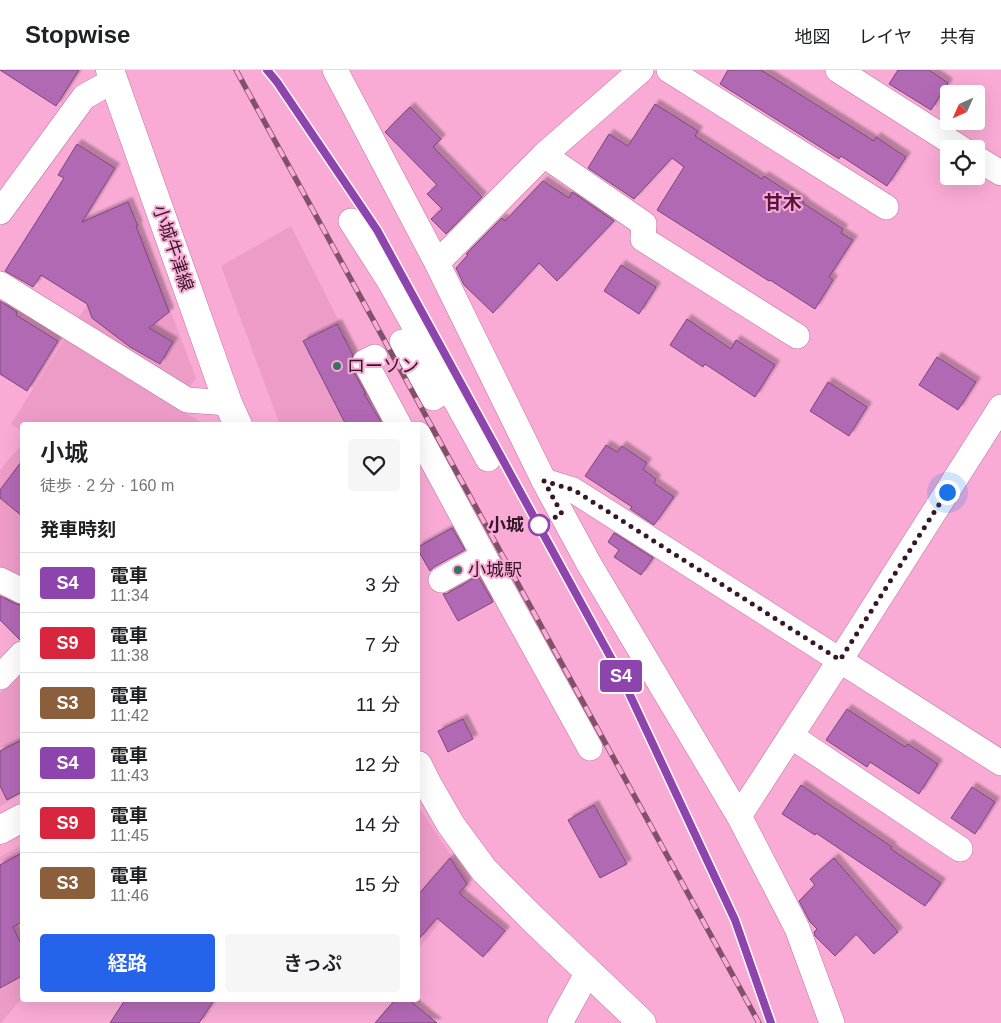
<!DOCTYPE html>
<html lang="ja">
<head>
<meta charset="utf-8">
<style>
  body { margin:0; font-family:Helvetica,"Noto Sans JP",sans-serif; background:#f6f6f6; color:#202124; height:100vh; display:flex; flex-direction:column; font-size:19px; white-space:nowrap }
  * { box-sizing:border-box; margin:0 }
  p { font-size:16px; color:#757577 }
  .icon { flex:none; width:28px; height:28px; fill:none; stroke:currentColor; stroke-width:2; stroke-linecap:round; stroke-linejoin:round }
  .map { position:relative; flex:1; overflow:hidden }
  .sheet { position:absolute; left:20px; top:352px; width:400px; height:580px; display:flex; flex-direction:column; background:#fff; border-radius:5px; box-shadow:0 5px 20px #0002 }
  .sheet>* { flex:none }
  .badge { padding:0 10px; border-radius:4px; font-size:18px; line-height:32px }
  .needle { width:32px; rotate:225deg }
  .tools { position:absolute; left:940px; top:15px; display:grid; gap:10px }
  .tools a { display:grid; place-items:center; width:45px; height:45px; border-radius:5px; background:#fff; box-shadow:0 5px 20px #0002; font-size:25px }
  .you { position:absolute; width:25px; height:25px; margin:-12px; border:4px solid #fff; border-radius:50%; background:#1a73e8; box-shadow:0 0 0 8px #1a73e833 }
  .map>.badge { position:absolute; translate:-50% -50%; box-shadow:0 0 0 2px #fff }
  h2 { padding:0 20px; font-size:19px; line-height:45px }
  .round { display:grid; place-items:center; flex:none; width:52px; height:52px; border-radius:5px; background:#f6f6f6 }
  .headline { display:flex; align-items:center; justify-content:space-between; height:85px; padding:0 20px }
  h1 { font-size:24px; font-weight:600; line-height:38px }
  .button { display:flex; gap:10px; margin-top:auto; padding:10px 20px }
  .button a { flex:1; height:58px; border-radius:5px; background:#2563eb; color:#fff; font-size:20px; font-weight:600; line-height:58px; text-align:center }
  .button a+a { background:#f6f6f6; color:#202124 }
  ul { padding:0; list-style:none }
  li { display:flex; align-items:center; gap:15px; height:60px; padding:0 20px; border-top:1px solid #e0e0e0 }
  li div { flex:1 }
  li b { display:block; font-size:19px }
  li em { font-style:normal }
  li .badge { min-width:55px; font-weight:700; text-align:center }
  header { display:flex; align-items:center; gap:30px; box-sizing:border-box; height:70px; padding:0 25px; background:#fff; border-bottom:1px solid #e0e0e0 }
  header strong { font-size:24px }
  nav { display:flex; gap:28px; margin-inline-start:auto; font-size:18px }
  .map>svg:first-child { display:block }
</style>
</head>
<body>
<header>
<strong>Stopwise</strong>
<nav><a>地図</a><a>レイヤ</a><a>共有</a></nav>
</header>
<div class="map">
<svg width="1001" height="953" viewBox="0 0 1001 953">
  <defs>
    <filter id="shadow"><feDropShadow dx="4.5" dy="-4.5" stdDeviation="1" flood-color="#0004"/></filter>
  </defs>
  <rect width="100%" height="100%" fill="#f9abd5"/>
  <g fill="#ed9cc8">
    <polygon points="291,156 359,291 380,330 337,355 280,355 221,196"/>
    <polygon points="142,165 196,308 176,337 206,355 22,355 22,361 11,354 62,273 121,184"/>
    <polygon points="22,374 22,512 0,500 0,400"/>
    <polygon points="22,601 22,724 0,736 0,623"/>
    <polygon points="418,736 471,815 418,879"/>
    <polygon points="22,775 22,928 1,953 0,953 0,787"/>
  </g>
  <g fill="#b269b4" stroke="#7b467c" filter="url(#shadow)">
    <polygon points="0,0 79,0 56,36"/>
    <polygon points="728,0 761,0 874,71 876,67 906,87 887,116 841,86 839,89 720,14"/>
    <polygon points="898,0 929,0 948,13 931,40 889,14"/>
    <polygon points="655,34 698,61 695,66 762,109 764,106 804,132 803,133 843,159 841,163 853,170 829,207 833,210 815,239 770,210 769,211 657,140 684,97 672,88 634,129 588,98 609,64 628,76"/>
    <polygon points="410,37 441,69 433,77 482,127 446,164 431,149 442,139 427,124 437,115 385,62"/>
    <polygon points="77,74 115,98 82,152 128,132 138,156 136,156 169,242 149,258 173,272 160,294 130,277 92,248 87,234 41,205 33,217 5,201 64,108 58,105"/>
    <polygon points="543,111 569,128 572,122 614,151 557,211 539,193 493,243 464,215 456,198 468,185 466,184 502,148 505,151"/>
    <polygon points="621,195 656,217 639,244 604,221"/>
    <polygon points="0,231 17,242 16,245 58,271 27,321 0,304"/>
    <polygon points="687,249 731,279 736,270 775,295 755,327 705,294 703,297 670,275"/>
    <polygon points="337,254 353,285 351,292 352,299 366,324 364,324 383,355 346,355 303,271"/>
    <polygon points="937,287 976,312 958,340 919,315"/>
    <polygon points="828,312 867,337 849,366 810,341"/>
    <polygon points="606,375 617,382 622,376 647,393 643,399 656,409 654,413 674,427 654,455 630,439 632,437 585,406"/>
    <polygon points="22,391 22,446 0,428 0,420"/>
    <polygon points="452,458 465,480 434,497 430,501 418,480 418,477"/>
    <polygon points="614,463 653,488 641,505 614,487 619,480 608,472"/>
    <polygon points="478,506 493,532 458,551 443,524 448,523"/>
    <polygon points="0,526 16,534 22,535 22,570 20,570 0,550"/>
    <polygon points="847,639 905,677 908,674 938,694 919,724 870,692 867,697 826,670"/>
    <polygon points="463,649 473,669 448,682 438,661"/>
    <polygon points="22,670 22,722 7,730 0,716 0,681"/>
    <polygon points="801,715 892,777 891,779 941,813 925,836 816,763 815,765 782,744"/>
    <polygon points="972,717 995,732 975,764 951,748"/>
    <polygon points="594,735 627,794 600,808 568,750"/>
    <polygon points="22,783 22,852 13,857 22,876 22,906 0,918 0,795"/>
    <polygon points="450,788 467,814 459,823 505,861 483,887 437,848 418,870 418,825"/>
    <polygon points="834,788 898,862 874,884 856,864 835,886 815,866 814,862 817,859 810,852 799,831 815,815 810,809"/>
    <polygon points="125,930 214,930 199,953 110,953"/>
    <polygon points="395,930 409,930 437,953 375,953"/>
  </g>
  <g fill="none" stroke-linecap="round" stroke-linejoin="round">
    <g stroke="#bb729a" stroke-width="26">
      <g id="street">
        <polyline points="335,0 437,193 544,411 589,494 739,746 797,858 832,953"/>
        <polyline points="669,0 886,137"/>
        <polyline points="838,0 962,79"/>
        <polyline points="544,85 644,154 643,169 797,266"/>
        <polyline points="976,88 1001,103"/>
        <polyline points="0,142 84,27 114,10"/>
        <polyline points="351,151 390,212 488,389"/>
        <polyline points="437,193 544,85 641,0"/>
        <polyline points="0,214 187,330 228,333"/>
        <polyline points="402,272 433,328 440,324 426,300"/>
        <polyline points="375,287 365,292 399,355"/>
        <polyline points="418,364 484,486 441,510"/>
        <polyline points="544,411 573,420 1001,693"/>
        <polyline points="484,486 590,678"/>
        <polyline points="0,510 22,521"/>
        <polyline points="0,607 22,584"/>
        <polyline points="791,666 960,779"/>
        <polyline points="739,746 840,590 1001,337"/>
        <polyline points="560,953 588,902"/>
      </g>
    </g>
    <g stroke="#bb729a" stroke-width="29">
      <polyline id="secondary" points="418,695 428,715 451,755 484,800 534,850 642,953"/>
    </g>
    <g stroke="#bb729a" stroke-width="29">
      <g id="primary">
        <polyline points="110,0 228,333 238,355"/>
        <polyline points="0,760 22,748"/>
      </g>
    </g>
    <use href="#street" stroke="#fff" stroke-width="25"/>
    <use href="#secondary" stroke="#fff" stroke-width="28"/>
    <use href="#primary" stroke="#fff" stroke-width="28"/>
    <g stroke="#81516c" stroke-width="5.5">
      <g id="rail">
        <polyline points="236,0 759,953"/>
        <polyline points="267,0 277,12 377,160 622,607 735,850 771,953"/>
      </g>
    </g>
    <use href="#rail" stroke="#f9abd5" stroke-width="4" stroke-dasharray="11" stroke-linecap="butt"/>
  </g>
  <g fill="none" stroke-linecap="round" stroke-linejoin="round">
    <g stroke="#fff" stroke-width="11">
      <polyline id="line" points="267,0 277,12 377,160 622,608 735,850 771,953"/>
    </g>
    <use href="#line" stroke="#8e44ad" stroke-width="8"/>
    <polyline stroke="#351828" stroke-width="5" stroke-dasharray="0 9" points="539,455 562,444 544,411 574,420 840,590 947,422"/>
  </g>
  <g fill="#39735d" stroke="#f9abd5" stroke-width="2">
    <circle cx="337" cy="296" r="5"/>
    <circle cx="458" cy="500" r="5"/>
  </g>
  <circle fill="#fff" stroke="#8e44ad" stroke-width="2.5" cx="539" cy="455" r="10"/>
  <g text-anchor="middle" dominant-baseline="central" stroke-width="4" stroke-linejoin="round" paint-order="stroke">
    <g font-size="18" fill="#351828" stroke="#f9abd5">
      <text transform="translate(173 178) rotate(71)">小城牛津線</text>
    </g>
    <g font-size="18" fill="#351828" stroke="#f9abd5" text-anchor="start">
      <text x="347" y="296">ローソン</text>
      <text x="468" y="500">小城駅</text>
    </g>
    <g font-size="18" font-weight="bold" fill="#351828" stroke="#f9abd5" text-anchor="end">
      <text x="524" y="455">小城</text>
    </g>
    <g font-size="19" font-weight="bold" fill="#56163e" stroke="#f9abd5">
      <text x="783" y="132">甘木</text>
    </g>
  </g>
</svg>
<div class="tools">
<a><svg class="needle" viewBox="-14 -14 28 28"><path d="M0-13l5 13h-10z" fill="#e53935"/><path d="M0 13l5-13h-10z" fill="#757577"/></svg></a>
<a><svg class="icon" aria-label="locate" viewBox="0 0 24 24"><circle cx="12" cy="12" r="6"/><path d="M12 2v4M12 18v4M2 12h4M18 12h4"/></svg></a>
</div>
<div class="you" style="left:947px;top:422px"></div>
<b class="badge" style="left:621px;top:606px;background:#8e44ad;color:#fff">S4</b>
<section class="sheet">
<div class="headline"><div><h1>小城</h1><p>徒歩 · 2 分 · 160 m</p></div><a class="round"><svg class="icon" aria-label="heart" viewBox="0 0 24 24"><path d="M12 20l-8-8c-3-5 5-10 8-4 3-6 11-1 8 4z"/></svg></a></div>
<h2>発車時刻</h2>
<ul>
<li><span class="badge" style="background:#8e44ad;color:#fff">S4</span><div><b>電車</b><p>11:34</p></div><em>3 分</em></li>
<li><span class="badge" style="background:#d7263d;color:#fff">S9</span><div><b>電車</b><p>11:38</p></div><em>7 分</em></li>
<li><span class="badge" style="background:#8b5e3c;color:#fff">S3</span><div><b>電車</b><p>11:42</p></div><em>11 分</em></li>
<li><span class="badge" style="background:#8e44ad;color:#fff">S4</span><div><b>電車</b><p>11:43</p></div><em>12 分</em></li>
<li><span class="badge" style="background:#d7263d;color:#fff">S9</span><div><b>電車</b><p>11:45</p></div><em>14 分</em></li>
<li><span class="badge" style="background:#8b5e3c;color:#fff">S3</span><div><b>電車</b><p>11:46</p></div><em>15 分</em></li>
</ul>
<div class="button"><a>経路</a><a>きっぷ</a></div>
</section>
</div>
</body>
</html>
